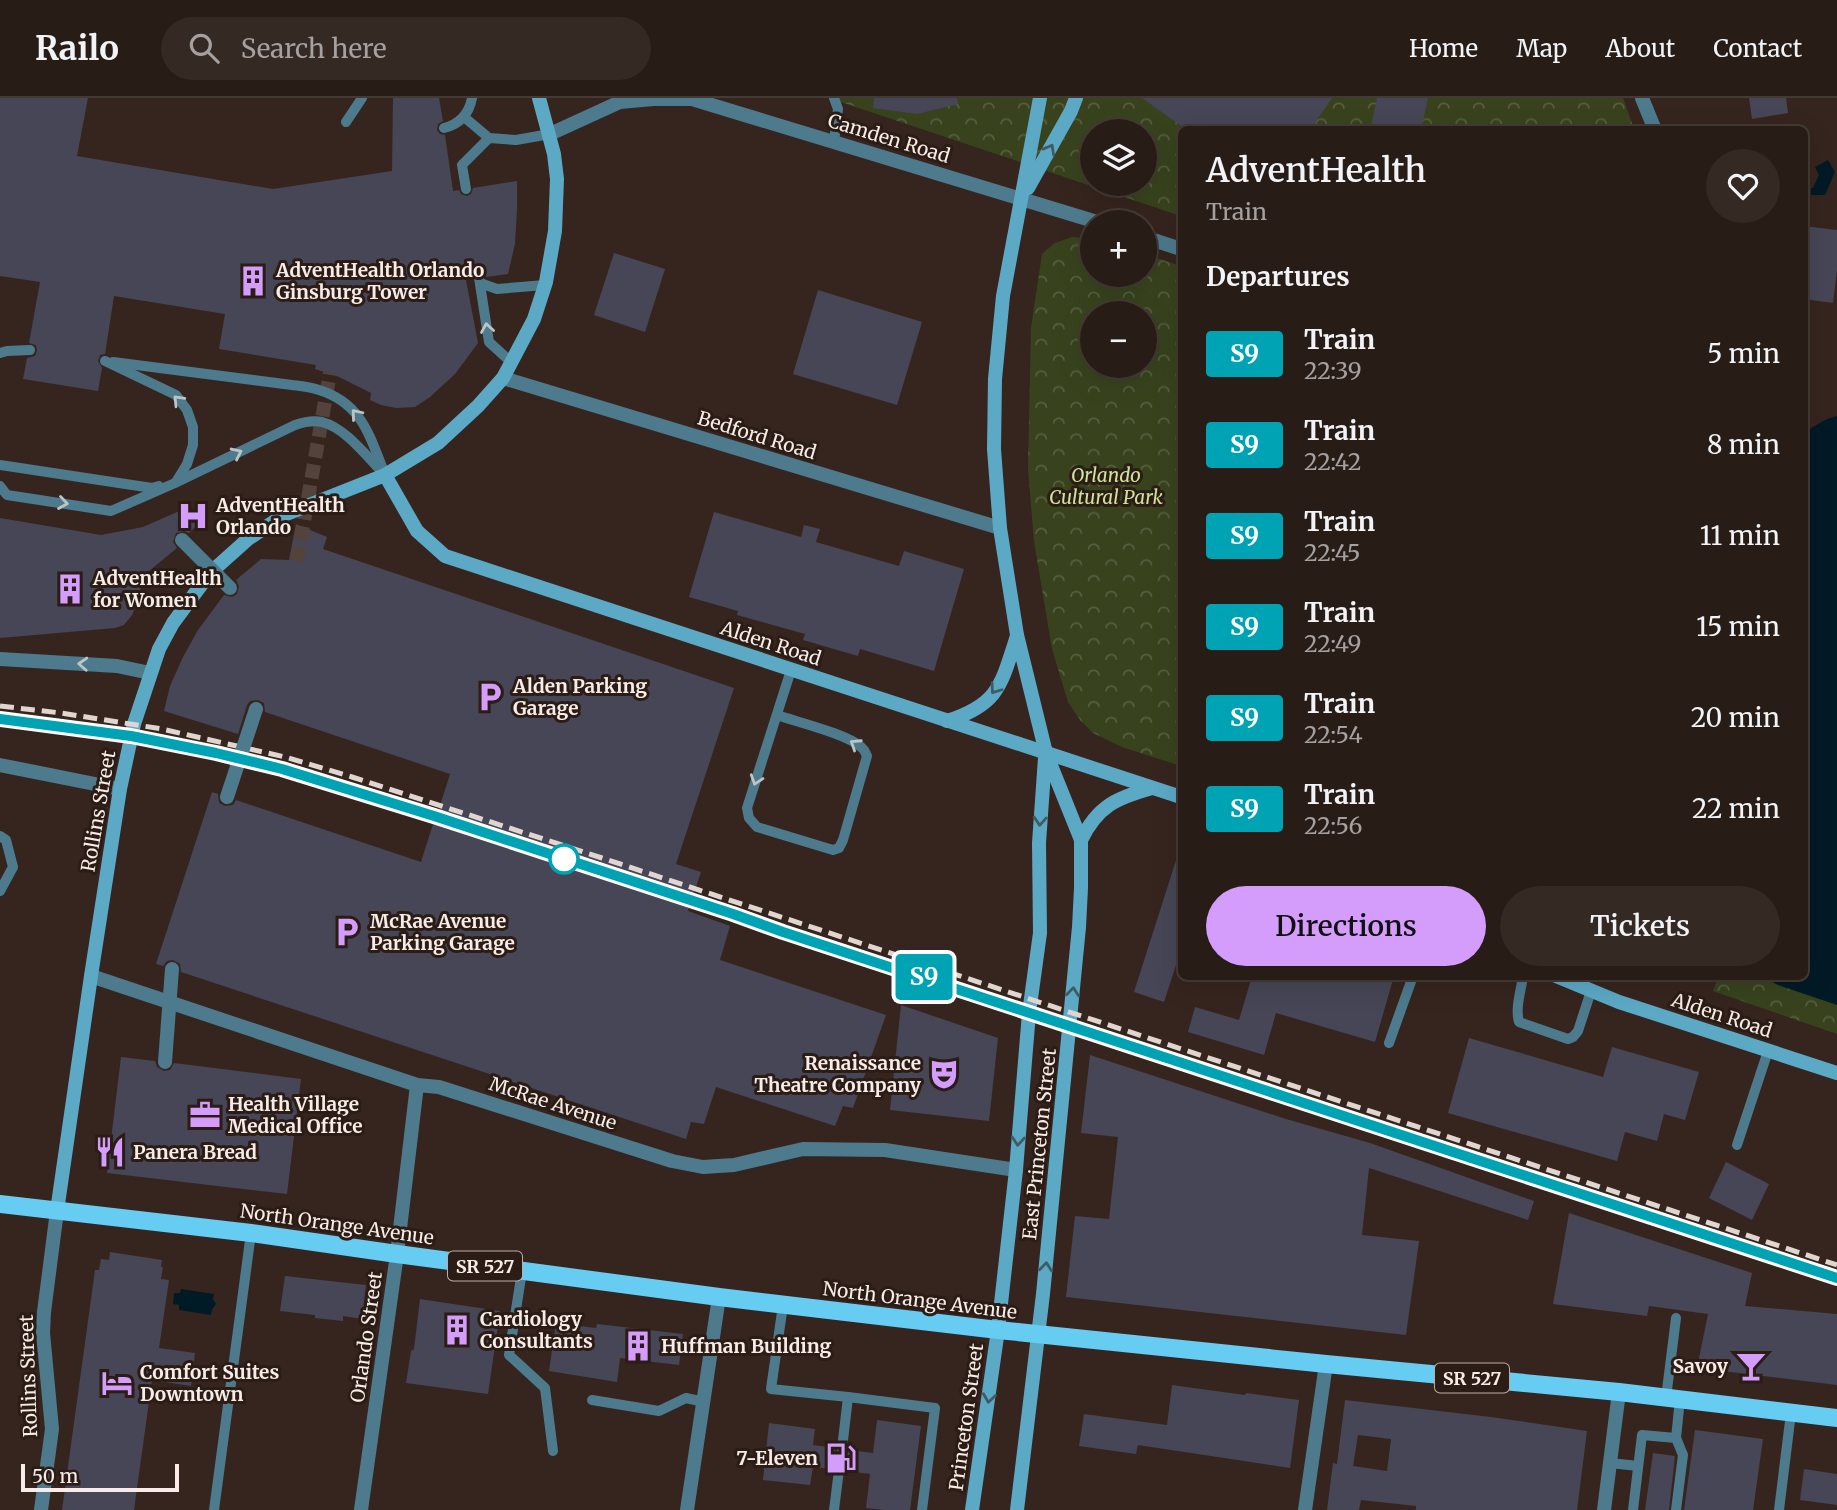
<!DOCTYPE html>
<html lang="en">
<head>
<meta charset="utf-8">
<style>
  body { margin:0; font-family:Merriweather,serif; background:#342923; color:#f1f3f6; height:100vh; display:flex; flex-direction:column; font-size:26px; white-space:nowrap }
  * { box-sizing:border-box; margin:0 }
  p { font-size:23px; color:#a5a1a1 }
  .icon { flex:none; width:38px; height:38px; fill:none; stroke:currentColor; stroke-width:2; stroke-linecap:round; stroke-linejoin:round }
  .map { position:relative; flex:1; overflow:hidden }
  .details { position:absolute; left:1178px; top:28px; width:630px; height:854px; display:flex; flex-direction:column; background:#281c16; border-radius:10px; box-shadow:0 7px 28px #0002,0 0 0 2px #443a35 }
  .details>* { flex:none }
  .badge { padding:0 14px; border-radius:5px; font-size:24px; line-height:46px }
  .buttons { position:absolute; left:1080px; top:21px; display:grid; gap:14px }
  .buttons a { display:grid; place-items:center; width:77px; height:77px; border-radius:50%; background:#281c16; box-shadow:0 7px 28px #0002,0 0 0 2px #443a35; font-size:35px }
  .scale { position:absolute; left:21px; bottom:18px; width:158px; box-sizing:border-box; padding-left:7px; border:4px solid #f7ece7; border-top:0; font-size:19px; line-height:24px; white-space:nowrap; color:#f7ece7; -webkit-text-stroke:5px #2b1c15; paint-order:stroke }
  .map>.badge { position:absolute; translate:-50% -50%; box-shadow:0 0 0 4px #fff }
  h2 { padding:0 28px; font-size:26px; line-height:63px }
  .round { display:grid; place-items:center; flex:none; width:74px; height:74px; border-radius:37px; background:#342923 }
  .headline { display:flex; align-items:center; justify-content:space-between; height:119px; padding:0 28px }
  h1 { font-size:33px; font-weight:600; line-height:52px }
  .cta { display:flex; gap:14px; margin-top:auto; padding:14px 28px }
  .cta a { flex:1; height:80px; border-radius:42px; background:#d49cfb; color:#111; font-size:28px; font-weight:600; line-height:80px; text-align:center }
  .cta a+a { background:#342923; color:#f1f3f6 }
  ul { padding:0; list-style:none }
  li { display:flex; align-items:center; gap:21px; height:91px; padding:0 28px }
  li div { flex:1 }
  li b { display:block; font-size:26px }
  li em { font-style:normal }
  li .badge { min-width:77px; font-weight:700; text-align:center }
  header { display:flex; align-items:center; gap:42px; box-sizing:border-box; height:98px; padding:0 35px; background:#281c16; border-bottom:2px solid #443a35 }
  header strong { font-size:33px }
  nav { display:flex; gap:38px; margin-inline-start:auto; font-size:24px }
  .search { width:490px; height:63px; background:#342923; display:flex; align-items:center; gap:18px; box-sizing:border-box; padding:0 24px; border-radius:38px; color:#a5a1a1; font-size:26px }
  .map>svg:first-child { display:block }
</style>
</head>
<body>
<header>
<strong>Railo</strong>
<div class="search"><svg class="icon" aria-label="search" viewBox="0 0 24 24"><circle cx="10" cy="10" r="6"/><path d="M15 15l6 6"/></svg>Search here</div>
<nav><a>Home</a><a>Map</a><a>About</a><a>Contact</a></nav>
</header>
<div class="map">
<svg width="1837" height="1412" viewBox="0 0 1837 1412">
  <defs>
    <pattern id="park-crowns" width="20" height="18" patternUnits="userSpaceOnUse" patternTransform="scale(1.75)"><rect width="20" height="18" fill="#38431e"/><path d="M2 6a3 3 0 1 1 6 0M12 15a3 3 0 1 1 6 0" fill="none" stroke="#565e3f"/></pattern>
  </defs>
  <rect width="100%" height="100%" fill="#36251e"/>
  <g fill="url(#park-crowns)" fill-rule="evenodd">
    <path d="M829,0H1623L1634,31L1181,32V118ZM1092,33H1144V86H1092Z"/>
    <path d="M1072,139L1092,141V177H1144L1145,156L1181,168V668L1122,649L1093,635L1080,622L1068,604L1052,551L1034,443L1028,370L1031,230L1042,156L1055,145ZM1092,215H1144V268H1092Z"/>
    <polygon points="1837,841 1837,936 1713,893 1718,879 1804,878"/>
  </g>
  <g fill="#001a26">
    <polygon points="1828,62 1835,74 1825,97 1811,97 1811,90 1813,90 1819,77 1815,69"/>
    <polygon points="1837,318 1837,907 1778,887 1763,879 1804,878 1804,334 1827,321"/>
    <polygon points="181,1191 214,1196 213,1201 216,1206 212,1212 211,1217 179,1212 179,1207 173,1206 174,1195 180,1195"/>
  </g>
  <g fill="#464656" fill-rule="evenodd">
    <polygon points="0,0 88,0 77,58 273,91 392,73 393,0 439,0 443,23 438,26 437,32 440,36 445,37 453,93 459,92 461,96 467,98 471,96 473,90 517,83 517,112 515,146 508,176 486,179 484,175 479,173 474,175 472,181 466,182 478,245 455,276 430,299 415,309 396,310 381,307 370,302 371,295 337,278 315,271 316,267 219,251 225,216 114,198 105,256 100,257 98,263 102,270 98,293 23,281 27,260 35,258 37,252 36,247 29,245 40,184 0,178"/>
    <polygon points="874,0 957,0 958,6 917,16 873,10"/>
    <polygon points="1142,0 1332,0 1310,32 1187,32"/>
    <polygon points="1377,0 1428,0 1421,32 1370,32"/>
    <polygon points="1749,0 1786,0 1788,15 1752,21"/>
    <polygon points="1804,128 1837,132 1837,172 1833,205 1804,201"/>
    <polygon points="614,155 665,171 645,234 594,217"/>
    <polygon points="818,192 922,224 897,307 793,276"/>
    <polygon points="177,414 189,416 199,425 189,435 184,433 176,435 173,444 177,450 143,478 138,503 132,517 124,527 115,530 0,540 0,420 101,437 143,429"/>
    <polygon points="714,414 801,439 804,427 820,431 816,444 899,468 904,453 964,471 934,573 860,551 858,558 803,542 805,536 737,517 738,513 689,499"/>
    <polygon points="296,426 327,439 323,451 734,590 676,766 701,774 688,813 730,828 720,862 886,917 853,1010 843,1008 835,1028 716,989 704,1026 691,1024 686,1041 181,874 180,866 173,862 167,863 163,868 156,866 212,694 218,696 219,705 225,708 233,707 236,702 421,764 433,726 434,727 450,676 265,614 264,605 258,602 250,603 247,607 238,636 164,613 170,588 183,559 198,532 224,497 232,499 237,496 239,488 236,482 261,461 289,462"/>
    <polygon points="1178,756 1181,756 1181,862 1178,861 1164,904 1134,894"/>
    <polygon points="1252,878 1394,878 1375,944 1276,915 1264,957 1188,934 1195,909 1239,922"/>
    <polygon points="901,907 998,940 989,1023 890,1012"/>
    <polygon points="1469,940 1603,979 1612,949 1699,974 1685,1022 1664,1016 1657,1043 1625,1034 1617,1063 1448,1015"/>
    <polygon points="1090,957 1286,1021 1370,1045 1534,1103 1528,1122 1369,1070 1362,1137 1419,1143 1406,1237 1066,1199 1075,1118 1109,1121 1118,1039 1081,1035"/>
    <polygon points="121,959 155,963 157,969 164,973 170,972 174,965 301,981 287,1096 107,1075"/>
    <polygon points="1726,1064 1769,1086 1752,1122 1709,1100"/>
    <polygon points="1569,1115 1752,1175 1745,1208 1837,1216 1837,1287 1697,1270 1708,1216 1649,1208 1647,1218 1553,1206"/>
    <polygon points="110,1154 162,1162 161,1169 163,1169 161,1181 169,1182 159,1250 195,1255 191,1288 152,1282 134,1412 62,1412 95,1172 99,1172 101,1161 109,1162"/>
    <polygon points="285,1178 366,1187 362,1221 343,1218 343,1223 315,1220 315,1217 280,1213"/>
    <polygon points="420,1201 500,1213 488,1296 406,1285 411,1253 414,1251"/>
    <polygon points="556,1225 596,1230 597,1226 683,1236 679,1267 620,1260 617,1284 549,1273"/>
    <polygon points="1172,1287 1245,1297 1246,1295 1299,1302 1290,1370 1138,1347 1136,1356 1079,1348 1084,1316 1167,1327"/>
    <path d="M1345,1302L1491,1319L1587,1333L1577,1412H1416V1408L1361,1402L1359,1412H1327L1333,1365L1337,1366ZM1358,1337L1391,1341L1387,1373L1353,1368Z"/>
    <polygon points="877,1322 921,1328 910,1412 884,1412 866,1410 870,1376 846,1373 846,1369 841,1365 836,1365 832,1371 813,1369 810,1387 763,1382 769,1325 815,1331 813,1347 835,1350 837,1356 842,1358 847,1356 849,1352 873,1355"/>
    <polygon points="1695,1332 1763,1341 1753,1412 1684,1412"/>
    <polygon points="1653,1355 1675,1358 1669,1412 1645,1412"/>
    <polygon points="1804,1371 1837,1376 1837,1407 1800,1402"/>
  </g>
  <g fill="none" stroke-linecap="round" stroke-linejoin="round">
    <polyline stroke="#53433c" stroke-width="14" stroke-dasharray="14 7" stroke-linecap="butt" points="297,463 330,275"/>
    <g stroke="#4d7b8d" stroke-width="10">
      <polyline points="464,19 489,40 516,42 550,36"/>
      <polyline points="346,24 362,0"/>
      <path d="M444,30C460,26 469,16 472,0"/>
      <polyline points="834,44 838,11 834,0"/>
      <polyline points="466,91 462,67 489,40"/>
      <polyline points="479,180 489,244 511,264"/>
      <polyline points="480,185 497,191 545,187"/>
      <polyline points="0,255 7,253 30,252"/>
      <polyline points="105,263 176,297 187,312 193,329 193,347 187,366 176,384"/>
      <path d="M113,264L292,287C300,288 310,289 319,292C361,305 369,336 384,374"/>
      <polyline points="0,367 152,390 159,388"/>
      <path d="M0,388L7,397L111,413L175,385L295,327C304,324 312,322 322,324C346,330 368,360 385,377"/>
      <path d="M777,617C797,624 847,636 861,649C865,652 865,654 867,658L843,742L839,750L833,752L757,729L749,720L747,710L791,572"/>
      <polyline points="0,738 6,742 13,769 0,793"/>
      <path d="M1523,878C1521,893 1515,910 1519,924L1568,941L1573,939L1578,933L1591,893"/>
      <polyline points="1389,945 1413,878"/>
      <polyline points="1737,1047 1768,953"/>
      <polyline points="522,1173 509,1257 545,1290 553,1353"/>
      <polyline points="783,1207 771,1291 848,1299 842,1351"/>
      <polyline points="848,1299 935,1310 922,1412"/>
      <polyline points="1666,1300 1676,1220"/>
      <polyline points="592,1302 659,1313 686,1300 704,1304"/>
      <polyline points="1676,1340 1680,1301"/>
      <polyline points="1610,1365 1638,1368"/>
      <polyline points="214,1412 251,1135"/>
      <polyline points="834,1412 839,1372"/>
      <polyline points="1633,1412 1642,1337 1676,1340 1683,1357 1676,1412"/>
      <polyline points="1779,1412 1791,1315"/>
    </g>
    <g stroke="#4d7b8d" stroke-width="14">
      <polyline points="1642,0 1655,32"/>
      <polyline points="550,36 620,4 653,1 692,1 1097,124"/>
      <polyline points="1144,139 1181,151"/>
      <polyline points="503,280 1000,430"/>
      <polyline points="0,561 117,568 150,575"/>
      <polyline points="0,667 120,691"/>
      <polyline points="91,878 417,987 439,989 672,1063 703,1069 734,1067 803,1051 885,1052 1016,1072"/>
      <polyline points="41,1412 52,1331 43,1235 44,1214 57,1113"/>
      <polyline points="361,1412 397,1156 417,987"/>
      <polyline points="687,1412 719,1199"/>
      <polyline points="1305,1412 1326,1266"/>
      <polyline points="1604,1412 1619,1294"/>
    </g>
    <g stroke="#5ca9c6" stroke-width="14">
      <polyline points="1028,90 1071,13 1076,0"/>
      <polyline points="385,377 417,433 445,458 1181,699"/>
      <path d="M947,623C1000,606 1001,586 1017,538"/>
      <path d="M1081,742C1098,708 1116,700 1152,690"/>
      <polyline points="1556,878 1619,904 1837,975"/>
      <polyline points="57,1113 91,878 120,691 134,626 159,551 173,525 210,475 248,441 284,417 385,377 438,345 478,308 503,280 534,221 546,184 555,133 557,81 554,56 539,0"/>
      <polyline points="972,1412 998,1232 1016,1072 1029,915 1040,835 1039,745 1045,660"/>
      <polyline points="1017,1412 1043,1196 1079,829 1081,790 1081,742 1046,655 1017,537 1000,430 994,351 995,281 1003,198 1040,0"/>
    </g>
    <polyline stroke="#66ccf2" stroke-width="18" points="0,1106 251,1135 397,1156 719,1199 998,1232 1326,1266 1619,1294 1837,1320"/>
    <g stroke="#e0d5cf" stroke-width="5" stroke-dasharray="14 7" stroke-linecap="butt">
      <polyline points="0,608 61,615 162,631 285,659 352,679 602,760 1837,1167"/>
      <polyline points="0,621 109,635 160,644 282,671 348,691 733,816 1837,1180"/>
    </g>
    <g stroke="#4d7b8d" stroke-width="14">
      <polyline points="182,442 230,490"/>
      <polyline points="227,699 256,611"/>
      <polyline points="165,964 172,871"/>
    </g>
  </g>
  <defs><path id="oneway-chevron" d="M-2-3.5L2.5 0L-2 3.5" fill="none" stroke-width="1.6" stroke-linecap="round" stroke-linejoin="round" transform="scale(1.75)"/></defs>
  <g stroke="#415b65">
    <use href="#oneway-chevron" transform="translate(1050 51) rotate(-61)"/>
    <use href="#oneway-chevron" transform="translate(995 591) rotate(126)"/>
    <use href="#oneway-chevron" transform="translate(1040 723) rotate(94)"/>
    <use href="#oneway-chevron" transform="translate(1073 894) rotate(-84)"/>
    <use href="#oneway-chevron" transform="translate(1018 1043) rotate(95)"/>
    <use href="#oneway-chevron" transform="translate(1046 1169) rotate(-84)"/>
    <use href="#oneway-chevron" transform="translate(989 1300) rotate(98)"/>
  </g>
  <g stroke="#bcc4c8">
    <use href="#oneway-chevron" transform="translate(487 230) rotate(-99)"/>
    <use href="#oneway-chevron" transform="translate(178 302) rotate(-134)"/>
    <use href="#oneway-chevron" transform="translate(356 316) rotate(-130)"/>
    <use href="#oneway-chevron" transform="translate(237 355) rotate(-26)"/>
    <use href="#oneway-chevron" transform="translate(63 405) rotate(9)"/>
    <use href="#oneway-chevron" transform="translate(83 566) rotate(-177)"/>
    <use href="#oneway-chevron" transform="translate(855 646) rotate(-147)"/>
    <use href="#oneway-chevron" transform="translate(756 682) rotate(108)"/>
  </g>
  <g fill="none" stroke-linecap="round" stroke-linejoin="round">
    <g stroke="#fff" stroke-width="16">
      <polyline id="line" points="0,621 131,638 216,655 282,671 434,718 733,816 783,834 1837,1180"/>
    </g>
    <use href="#line" stroke="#00a3b4" stroke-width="10"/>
  </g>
  <defs>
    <g id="building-bare" transform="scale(2.415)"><path d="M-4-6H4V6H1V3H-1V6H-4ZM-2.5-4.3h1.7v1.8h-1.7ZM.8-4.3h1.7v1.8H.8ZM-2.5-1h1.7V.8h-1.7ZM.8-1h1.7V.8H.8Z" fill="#d49cfb" stroke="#2b1c15" stroke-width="2.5" paint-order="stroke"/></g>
    <g id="hospital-bare" transform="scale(2.415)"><path d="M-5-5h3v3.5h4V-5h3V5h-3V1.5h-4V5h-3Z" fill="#d49cfb" stroke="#2b1c15" stroke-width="2.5" paint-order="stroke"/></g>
    <g id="parking-bare" transform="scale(2.415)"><path d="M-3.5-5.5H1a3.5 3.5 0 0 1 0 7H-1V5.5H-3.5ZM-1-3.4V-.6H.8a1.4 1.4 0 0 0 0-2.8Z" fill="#d49cfb" stroke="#2b1c15" stroke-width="2.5" paint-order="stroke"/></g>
    <g id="theatre-bare" transform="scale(2.415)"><path d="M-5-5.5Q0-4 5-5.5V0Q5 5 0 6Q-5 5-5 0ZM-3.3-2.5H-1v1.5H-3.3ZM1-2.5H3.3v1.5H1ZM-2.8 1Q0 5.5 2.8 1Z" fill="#d49cfb" stroke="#2b1c15" stroke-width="2.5" paint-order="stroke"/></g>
    <g id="office-bare" transform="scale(2.415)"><path d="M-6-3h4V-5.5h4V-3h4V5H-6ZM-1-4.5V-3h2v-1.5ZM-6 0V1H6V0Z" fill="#d49cfb" stroke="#2b1c15" stroke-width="2.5" paint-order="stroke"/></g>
    <g id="restaurant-bare" transform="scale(2.415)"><path d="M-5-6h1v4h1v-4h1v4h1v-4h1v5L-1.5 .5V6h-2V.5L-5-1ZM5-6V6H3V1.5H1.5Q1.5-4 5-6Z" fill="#d49cfb" stroke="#2b1c15" stroke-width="2.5" paint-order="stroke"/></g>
    <g id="bar-bare" transform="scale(2.415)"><path d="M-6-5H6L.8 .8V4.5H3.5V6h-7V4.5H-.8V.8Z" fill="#d49cfb" stroke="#2b1c15" stroke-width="2.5" paint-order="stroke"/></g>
    <g id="hotel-bare" transform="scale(2.415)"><path d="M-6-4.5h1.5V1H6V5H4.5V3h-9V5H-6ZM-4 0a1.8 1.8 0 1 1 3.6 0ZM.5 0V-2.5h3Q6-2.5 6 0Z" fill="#d49cfb" stroke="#2b1c15" stroke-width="2.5" paint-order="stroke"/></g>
    <g id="fuel-bare" transform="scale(2.415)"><path d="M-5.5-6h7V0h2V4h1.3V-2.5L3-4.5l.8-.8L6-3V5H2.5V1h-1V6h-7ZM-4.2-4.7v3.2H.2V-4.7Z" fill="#d49cfb" stroke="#2b1c15" stroke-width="2.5" paint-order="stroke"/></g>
  </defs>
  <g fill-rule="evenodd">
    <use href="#building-bare" x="253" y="183"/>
    <use href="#hospital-bare" x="193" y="418"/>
    <use href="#building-bare" x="70" y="491"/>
    <use href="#parking-bare" x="490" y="599"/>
    <use href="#parking-bare" x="347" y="834"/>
    <use href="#theatre-bare" x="944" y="976"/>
    <use href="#office-bare" x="205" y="1017"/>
    <use href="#restaurant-bare" x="110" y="1054"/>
    <use href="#building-bare" x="457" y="1232"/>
    <use href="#building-bare" x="638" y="1248"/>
    <use href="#bar-bare" x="1751" y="1268"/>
    <use href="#hotel-bare" x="117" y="1285"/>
    <use href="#fuel-bare" x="841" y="1360"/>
  </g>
  <circle fill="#fff" stroke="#00a3b4" stroke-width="3.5" cx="564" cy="761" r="14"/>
  <g text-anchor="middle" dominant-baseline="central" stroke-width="6" stroke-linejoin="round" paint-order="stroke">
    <g fill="#2b1c15" stroke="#baaea8" stroke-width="2">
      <rect x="448" y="1153.5" width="74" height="29" rx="5"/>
      <rect x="1435" y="1265.5" width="74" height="29" rx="5"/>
    </g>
    <g font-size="18" font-weight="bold" fill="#f7ece7">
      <text x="485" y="1168">SR 527</text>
      <text x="1472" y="1280">SR 527</text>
    </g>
    <g font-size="19" fill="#f7ece7" stroke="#2b1c15">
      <text transform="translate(889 40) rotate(17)">Camden Road</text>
      <text transform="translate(757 337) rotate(17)">Bedford Road</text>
      <text transform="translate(771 545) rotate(18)">Alden Road</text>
      <text transform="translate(98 713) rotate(-80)">Rollins Street</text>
      <text transform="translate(1722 917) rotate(18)">Alden Road</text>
      <text transform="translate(553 1005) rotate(18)">McRae Avenue</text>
      <text transform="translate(1039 1046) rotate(-84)">East Princeton Street</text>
      <text transform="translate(337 1126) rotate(8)">North Orange Avenue</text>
      <text transform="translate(920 1202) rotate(7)">North Orange Avenue</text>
      <text transform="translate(366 1239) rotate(-82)">Orlando Street</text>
      <text transform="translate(28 1278) rotate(-92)">Rollins Street</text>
      <text transform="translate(966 1319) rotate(-82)">Princeton Street</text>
    </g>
    <g font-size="19" font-weight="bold" fill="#f7ece7" stroke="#2b1c15" text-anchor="start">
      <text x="276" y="172">AdventHealth Orlando<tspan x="276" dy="22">Ginsburg Tower</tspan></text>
      <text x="216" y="407">AdventHealth<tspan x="216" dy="22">Orlando</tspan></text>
      <text x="93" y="480">AdventHealth<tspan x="93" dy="22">for Women</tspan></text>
      <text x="513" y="588">Alden Parking<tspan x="513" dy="22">Garage</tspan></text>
      <text x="370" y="823">McRae Avenue<tspan x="370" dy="22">Parking Garage</tspan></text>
      <text x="921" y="965" text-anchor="end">Renaissance<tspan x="921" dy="22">Theatre Company</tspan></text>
      <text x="228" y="1006">Health Village<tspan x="228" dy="22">Medical Office</tspan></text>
      <text x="133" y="1054">Panera Bread</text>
      <text x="480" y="1221">Cardiology<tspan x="480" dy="22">Consultants</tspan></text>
      <text x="661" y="1248">Huffman Building</text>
      <text x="1728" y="1268" text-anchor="end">Savoy</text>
      <text x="140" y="1274">Comfort Suites<tspan x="140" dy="22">Downtown</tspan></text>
      <text x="818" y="1360" text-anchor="end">7-Eleven</text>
    </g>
    <g font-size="19" font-style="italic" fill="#cce49b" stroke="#2b1c15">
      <text x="1106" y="377">Orlando<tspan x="1106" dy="22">Cultural Park</tspan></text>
    </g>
  </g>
</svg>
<div class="buttons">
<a><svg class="icon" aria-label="layers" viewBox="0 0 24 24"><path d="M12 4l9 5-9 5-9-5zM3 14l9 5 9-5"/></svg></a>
<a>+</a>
<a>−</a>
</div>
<div class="scale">50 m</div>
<b class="badge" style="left:924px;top:879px;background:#00a3b4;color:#fff">S9</b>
<section class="details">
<div class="headline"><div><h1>AdventHealth</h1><p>Train</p></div><a class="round"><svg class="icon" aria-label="heart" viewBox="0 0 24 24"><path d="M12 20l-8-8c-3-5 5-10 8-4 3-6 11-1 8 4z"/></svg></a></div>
<h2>Departures</h2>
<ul>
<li><span class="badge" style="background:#00a3b4;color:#fff">S9</span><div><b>Train</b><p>22:39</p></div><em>5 min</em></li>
<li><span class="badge" style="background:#00a3b4;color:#fff">S9</span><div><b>Train</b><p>22:42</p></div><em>8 min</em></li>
<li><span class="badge" style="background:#00a3b4;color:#fff">S9</span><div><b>Train</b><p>22:45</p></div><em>11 min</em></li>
<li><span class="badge" style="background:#00a3b4;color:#fff">S9</span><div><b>Train</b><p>22:49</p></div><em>15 min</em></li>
<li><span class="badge" style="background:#00a3b4;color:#fff">S9</span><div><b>Train</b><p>22:54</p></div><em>20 min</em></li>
<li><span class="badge" style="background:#00a3b4;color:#fff">S9</span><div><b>Train</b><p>22:56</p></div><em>22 min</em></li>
</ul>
<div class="cta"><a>Directions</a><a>Tickets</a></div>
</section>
</div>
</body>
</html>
